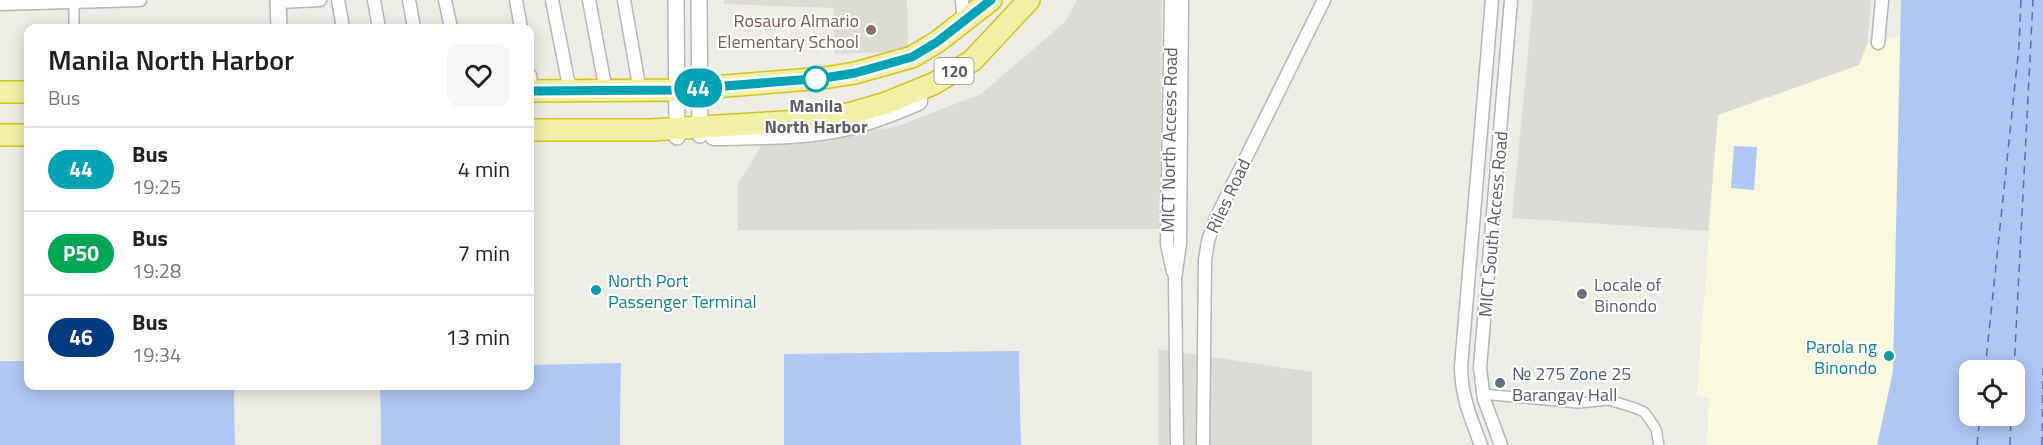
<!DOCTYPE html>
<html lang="en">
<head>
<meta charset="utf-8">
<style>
  body { margin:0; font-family:"Titillium Web",sans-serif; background:#f6f6f6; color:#202124; height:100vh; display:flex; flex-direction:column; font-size:22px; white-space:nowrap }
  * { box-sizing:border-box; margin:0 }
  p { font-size:20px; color:#757577 }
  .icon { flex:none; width:33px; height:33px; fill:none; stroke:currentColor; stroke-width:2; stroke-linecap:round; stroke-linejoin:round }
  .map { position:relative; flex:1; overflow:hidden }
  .sheet { position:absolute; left:24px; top:24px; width:510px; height:366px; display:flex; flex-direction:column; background:#fff; border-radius:12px; box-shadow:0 3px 15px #0003 }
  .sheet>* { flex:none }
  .badge { padding:0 12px; border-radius:20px; font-size:21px; line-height:39px }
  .buttons { position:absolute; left:1959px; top:360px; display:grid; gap:12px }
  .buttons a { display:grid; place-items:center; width:66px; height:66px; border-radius:12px; background:#fff; box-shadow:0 3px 15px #0003; font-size:30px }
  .map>.badge { position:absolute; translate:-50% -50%; box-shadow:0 0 0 3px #fff }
  .round { display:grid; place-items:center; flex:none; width:63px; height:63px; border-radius:12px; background:#f6f6f6 }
  .summary { display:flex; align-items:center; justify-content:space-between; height:102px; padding:0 24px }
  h1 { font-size:28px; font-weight:600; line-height:45px }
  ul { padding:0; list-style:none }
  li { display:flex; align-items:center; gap:18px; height:84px; padding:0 24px; border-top:2px solid #e0e0e0 }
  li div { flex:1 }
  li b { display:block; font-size:22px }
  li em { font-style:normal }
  li .badge { min-width:66px; font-weight:700; text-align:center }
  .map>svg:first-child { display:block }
</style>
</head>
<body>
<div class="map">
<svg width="2043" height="445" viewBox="0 0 2043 445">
  <rect width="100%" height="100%" fill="#edede5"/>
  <polygon fill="#f9f9de" points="1900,36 1893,372 1877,445 1707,445 1709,398 1697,396 1697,391 1718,115 1859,65 1867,44"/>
  <g fill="#dcdcd7">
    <polygon points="1077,0 1162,0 1160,229 738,230 738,184 762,145 895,127 981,94 1065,22"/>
    <polygon points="1533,0 1871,0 1867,44 1859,65 1718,115 1708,231 1512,218"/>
    <polygon points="1158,349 1312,372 1312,445 1158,445"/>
  </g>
  <polygon fill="#dddcd3" points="724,0 907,0 908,51 834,54 834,8 724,4"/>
  <g fill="#aec7f4" fill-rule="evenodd">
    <path d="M1901,0H2043V445H1877L1893,372ZM1970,370H2014V416H1970Z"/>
    <polygon points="1734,146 1757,147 1754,190 1731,188"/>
    <polygon points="1019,351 1021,445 784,445 784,354"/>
    <polygon points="0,361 28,361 28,386 234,386 235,445 0,445"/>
    <polygon points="621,363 620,445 381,445 380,386 530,386 530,365"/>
  </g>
  <g fill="#edede5">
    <polygon points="1022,350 1022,351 1024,445 1021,445 1019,351"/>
    <rect x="781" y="354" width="3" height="91"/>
    <polygon points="621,363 624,363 623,445 620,445"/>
    <polygon points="234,386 237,386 238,445 235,445"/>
    <polygon points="377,386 380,386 381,445 378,445"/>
  </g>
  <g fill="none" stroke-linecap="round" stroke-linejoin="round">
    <g stroke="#546fb4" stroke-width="1.5" stroke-dasharray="8 6" stroke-linecap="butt">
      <polyline points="1985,370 2019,46 2021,0"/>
      <polyline points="2014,370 2033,0"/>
      <polyline points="1977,445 1980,416"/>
      <polyline points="2010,445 2011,416"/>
      <polyline points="2042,445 2043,368"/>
    </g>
    <g stroke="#b5b6ba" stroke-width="12">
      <g id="pedestrian">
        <polyline points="74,0 74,28"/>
        <polyline points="1482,394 1578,403 1609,400 1635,408 1644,412 1650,420 1656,429 1659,445"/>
      </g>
    </g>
    <g stroke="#b5b6ba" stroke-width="15">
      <g id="minor">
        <polyline points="338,0 343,28"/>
        <polyline points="374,0 379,28"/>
        <polyline points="409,0 414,28"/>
        <polyline points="445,0 451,28"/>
        <polyline points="516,0 521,28"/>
        <polyline points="552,0 570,91"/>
        <polyline points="589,0 606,91"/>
        <polyline points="624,0 640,91"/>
        <polyline points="962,0 964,21"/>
        <polyline points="1171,0 1167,244 1173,272"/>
        <polyline points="279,2 320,0"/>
        <polyline points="0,4 140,0"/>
        <polyline points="1878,43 1882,0"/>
        <polyline points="530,75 532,91"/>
        <polyline points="1177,445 1175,279 1180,243 1182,0"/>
        <polyline points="1203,445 1205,260 1208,241 1216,218 1324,0"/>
        <path d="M1481,445C1471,419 1461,395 1461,367L1492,0"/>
        <polyline points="1501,445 1484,399 1480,368 1511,0"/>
      </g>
    </g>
    <g stroke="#b5b6ba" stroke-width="18">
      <g id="tertiary">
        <polyline points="278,0 279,28"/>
        <polyline points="676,0 677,137"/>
        <polyline points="699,0 700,135"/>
      </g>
    </g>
    <g stroke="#b6b7bd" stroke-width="21">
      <path id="secondary" d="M714,136C758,135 805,136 848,126C873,120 895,111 918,101"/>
    </g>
    <g stroke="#d5c21d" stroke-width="24">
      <g id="trunk">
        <polyline points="530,91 676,90 824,78 855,73 912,57 937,42 991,0"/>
        <polyline points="0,92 28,92"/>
        <polyline points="530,130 651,130 818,120 852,113 886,103 933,84 972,61 1029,0"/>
        <polyline points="0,135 28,135"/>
      </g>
    </g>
    <use href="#pedestrian" stroke="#fff" stroke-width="9"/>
    <use href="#minor" stroke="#fff" stroke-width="12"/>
    <use href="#tertiary" stroke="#fff" stroke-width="15"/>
    <use href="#secondary" stroke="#fff" stroke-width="18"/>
    <use href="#trunk" stroke="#f1f0a6" stroke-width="21"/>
  </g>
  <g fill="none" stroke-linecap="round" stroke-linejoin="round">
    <g stroke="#fff" stroke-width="14">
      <polyline id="line" points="530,91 676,90 824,78 855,73 912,57 937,42 991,0"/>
    </g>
    <use href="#line" stroke="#00a3b4" stroke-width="9"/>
  </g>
  <circle fill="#8d6e63" stroke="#fff" stroke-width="2" cx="871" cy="30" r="6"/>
  <circle fill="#fff" stroke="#00a3b4" stroke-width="3" cx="816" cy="79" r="12"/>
  <g fill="#0f9aa8" stroke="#fff" stroke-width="2">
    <circle cx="596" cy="290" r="6"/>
    <circle cx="1889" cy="356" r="6"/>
  </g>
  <circle fill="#6b7280" stroke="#fff" stroke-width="2" cx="1582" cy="294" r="6"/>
  <circle fill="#5c6f8a" stroke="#fff" stroke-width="2" cx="1500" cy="383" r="6"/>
  <g text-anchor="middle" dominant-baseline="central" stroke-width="4.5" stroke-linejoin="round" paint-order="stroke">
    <rect fill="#fff" stroke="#8e8e92" stroke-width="1.5" x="934.5" y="58" width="39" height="26" rx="4.5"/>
    <g font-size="16" font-weight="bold" fill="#5d5e63">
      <text x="954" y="71">120</text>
    </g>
    <g font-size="18" fill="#785e54" stroke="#fff" text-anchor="end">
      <text x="859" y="20">Rosauro Almario<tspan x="859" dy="21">Elementary School</tspan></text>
    </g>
    <g font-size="18" font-weight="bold" fill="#5d5e63" stroke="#fff">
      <text x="816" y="105">Manila<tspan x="816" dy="21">North Harbor</tspan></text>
    </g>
    <g font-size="18" fill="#5d5e63" stroke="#fff">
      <text transform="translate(1169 140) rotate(-89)">MICT North Access Road</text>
      <text transform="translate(1228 196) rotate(-65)">Riles Road</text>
      <text transform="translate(1493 224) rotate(-85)">MICT South Access Road</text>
    </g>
    <g font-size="18" fill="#0d838f" stroke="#fff" text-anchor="start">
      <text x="608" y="280">North Port<tspan x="608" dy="21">Passenger Terminal</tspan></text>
      <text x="1877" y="346" text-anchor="end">Parola ng<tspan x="1877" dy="21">Binondo</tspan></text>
    </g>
    <g font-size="18" fill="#5b616d" stroke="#fff" text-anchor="start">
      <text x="1594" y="284">Locale of<tspan x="1594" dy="21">Binondo</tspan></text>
    </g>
    <g font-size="18" fill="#4e5e75" stroke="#fff" text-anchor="start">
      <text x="1512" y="373">№ 275 Zone 25<tspan x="1512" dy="21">Barangay Hall</tspan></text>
    </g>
  </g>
</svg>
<div class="buttons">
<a><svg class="icon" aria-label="locate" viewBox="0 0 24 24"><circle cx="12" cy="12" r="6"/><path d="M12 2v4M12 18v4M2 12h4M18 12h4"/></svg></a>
</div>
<b class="badge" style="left:698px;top:88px;background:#00a3b4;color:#fff">44</b>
<section class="sheet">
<div class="summary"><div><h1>Manila North Harbor</h1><p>Bus</p></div><a class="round"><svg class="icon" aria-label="heart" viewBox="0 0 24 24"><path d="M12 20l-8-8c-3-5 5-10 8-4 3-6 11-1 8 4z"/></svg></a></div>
<ul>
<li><span class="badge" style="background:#00a3b4;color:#fff">44</span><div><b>Bus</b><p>19:25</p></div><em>4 min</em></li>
<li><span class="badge" style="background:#00a651;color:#fff">P50</span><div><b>Bus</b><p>19:28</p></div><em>7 min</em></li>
<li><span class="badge" style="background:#003b80;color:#fff">46</span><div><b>Bus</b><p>19:34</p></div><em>13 min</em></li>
</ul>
</section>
</div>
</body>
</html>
